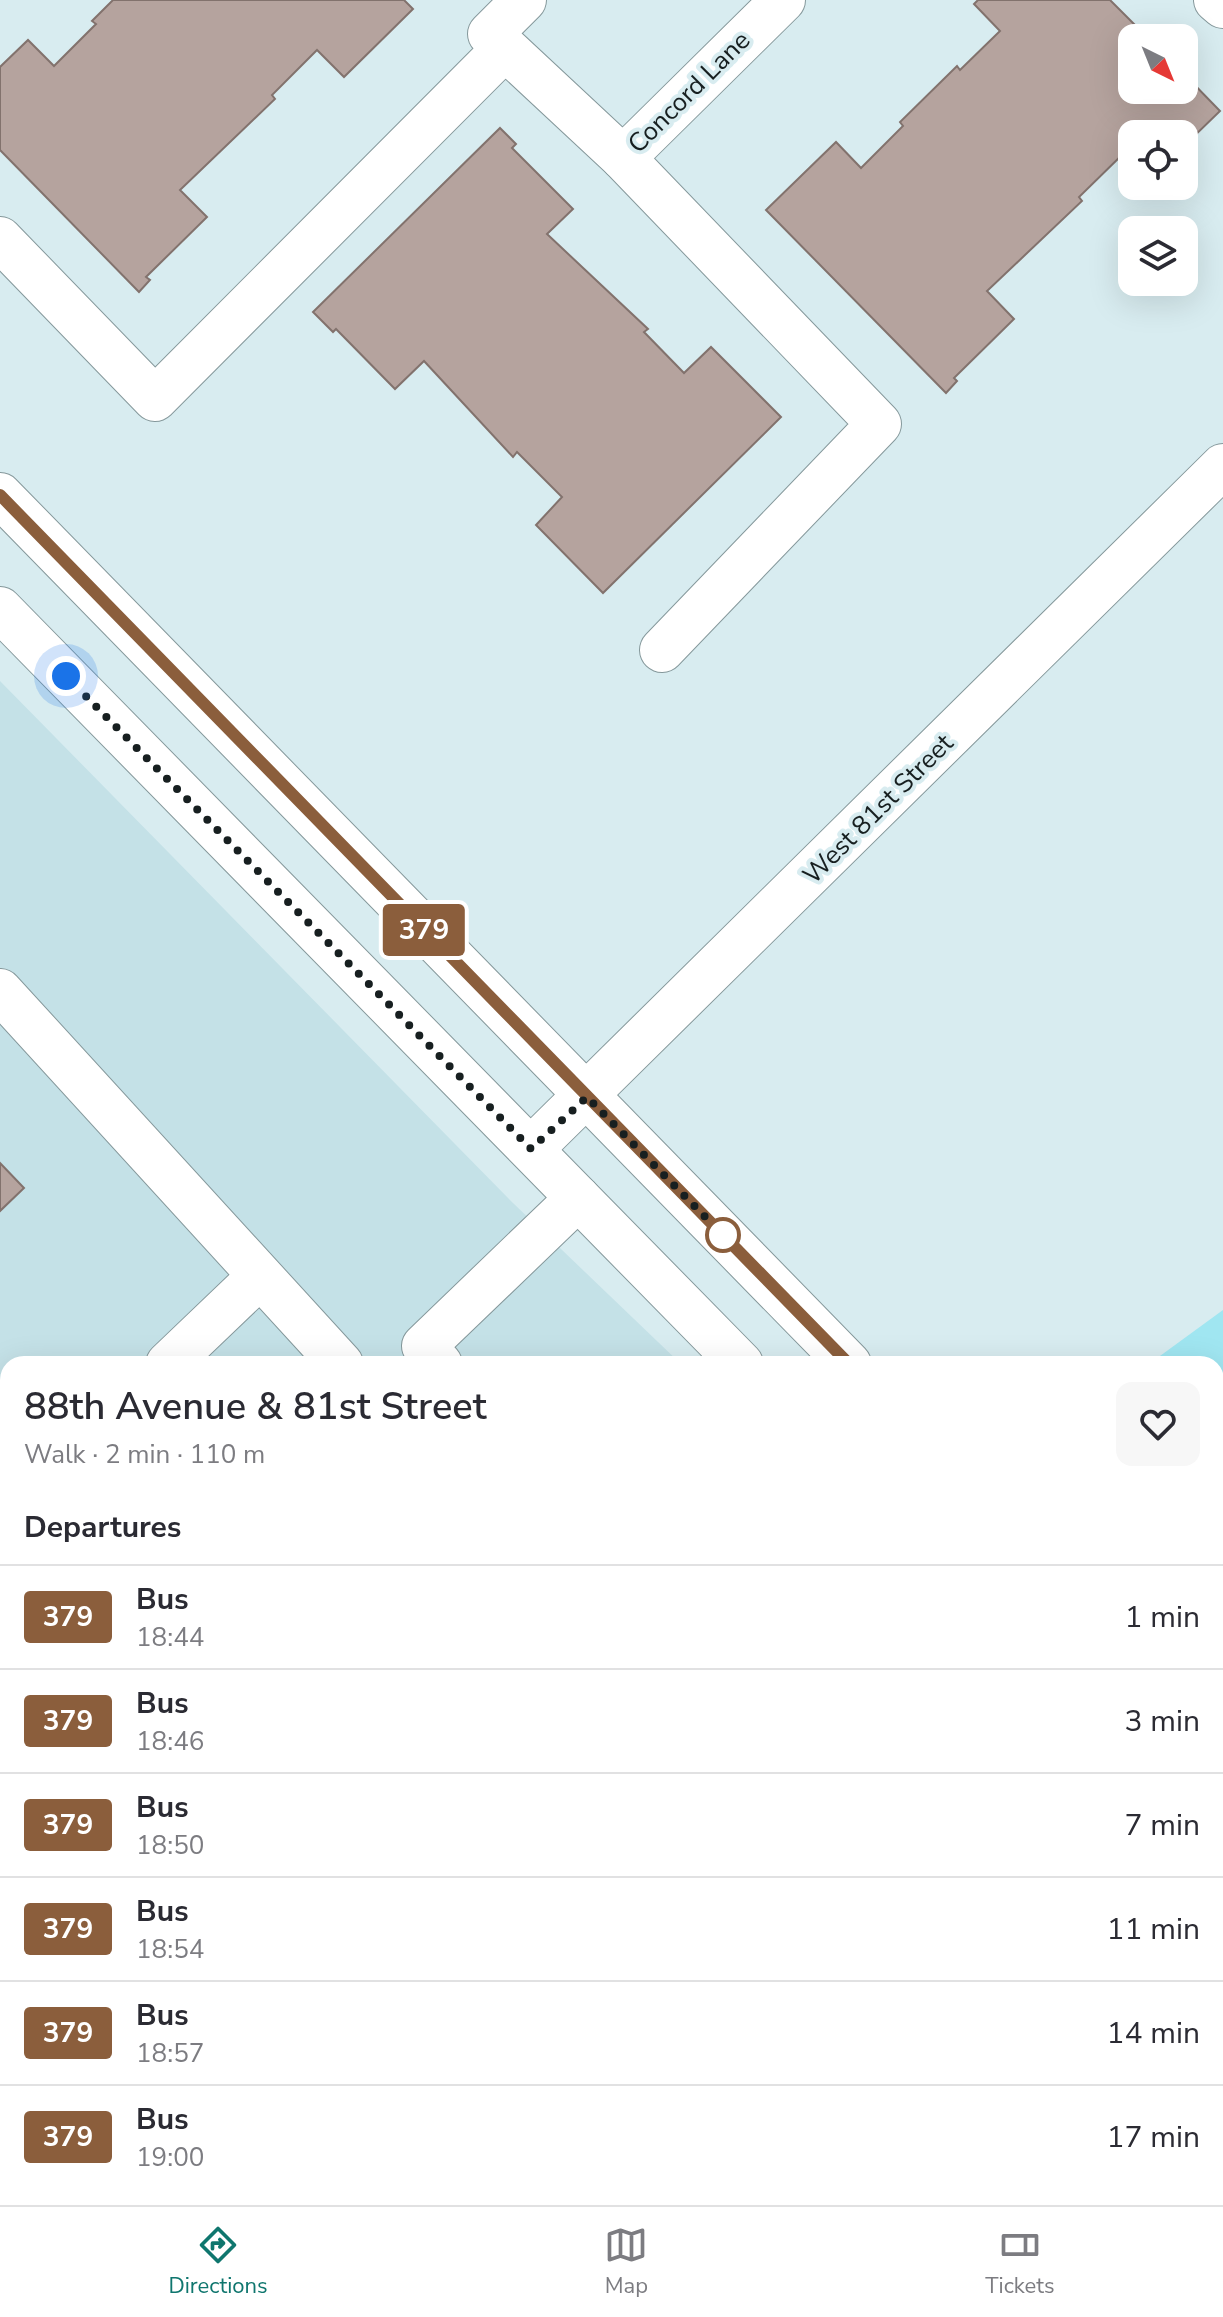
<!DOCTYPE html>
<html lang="en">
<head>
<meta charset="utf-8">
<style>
  body { margin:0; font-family:"Nunito Sans",sans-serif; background:#f7f7f7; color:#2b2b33; height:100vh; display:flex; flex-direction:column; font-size:30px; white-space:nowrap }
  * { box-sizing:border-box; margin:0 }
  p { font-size:26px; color:#7c7c81 }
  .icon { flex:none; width:44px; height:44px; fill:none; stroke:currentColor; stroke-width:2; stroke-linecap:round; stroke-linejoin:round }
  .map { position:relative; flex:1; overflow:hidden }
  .drawer { position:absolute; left:0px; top:1356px; width:1224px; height:850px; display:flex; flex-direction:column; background:#fff; border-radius:24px 24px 0 0; box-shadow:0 8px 32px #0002 }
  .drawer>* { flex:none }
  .badge { padding:0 16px; border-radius:6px; font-size:28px; line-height:52px }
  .needle { width:52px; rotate:137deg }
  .controls { position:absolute; left:1118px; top:24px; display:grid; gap:16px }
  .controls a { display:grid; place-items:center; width:80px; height:80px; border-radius:16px; background:#fff; box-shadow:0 8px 32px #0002; font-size:40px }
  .you { position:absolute; width:40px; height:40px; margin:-20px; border:6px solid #fff; border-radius:50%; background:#1a73e8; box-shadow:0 0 0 12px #1a73e833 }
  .map>.badge { position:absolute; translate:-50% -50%; box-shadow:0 0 0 4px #fff }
  h2 { padding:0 24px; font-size:30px; line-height:72px }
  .round { display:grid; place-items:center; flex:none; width:84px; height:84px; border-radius:16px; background:#f7f7f7 }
  .summary { display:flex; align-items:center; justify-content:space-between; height:136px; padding:0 24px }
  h1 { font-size:38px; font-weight:600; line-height:60px }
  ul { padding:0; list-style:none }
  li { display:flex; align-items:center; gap:24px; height:104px; padding:0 24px; border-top:2px solid #e1e1e2 }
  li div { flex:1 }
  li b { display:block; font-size:30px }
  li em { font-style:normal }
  li .badge { min-width:88px; font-weight:700; text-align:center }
  .tab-bar { display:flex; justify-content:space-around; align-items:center; height:112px; border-top:2px solid #e1e1e2; background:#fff; font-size:22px; color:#7c7c81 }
  .tab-bar a { display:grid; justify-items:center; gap:4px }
  .tab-bar .active { color:#0f766e }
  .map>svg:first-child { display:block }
</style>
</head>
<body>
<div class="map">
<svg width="1223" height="2205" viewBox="0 0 1223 2205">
  <rect width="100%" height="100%" fill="#d8ecf0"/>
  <polygon fill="#c4e1e7" points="0,681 513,1203 681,1364 8,1364 8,2198 331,2198 323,2200 280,2205 0,2205"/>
  <g fill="#a0e6f1">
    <polygon points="1223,1310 1223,1416 1216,1421 1216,1364 1149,1364"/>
    <polygon points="1223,1957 1223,2078 1216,2080 1216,1960"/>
    <polygon points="331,2198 842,2198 818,2205 280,2205"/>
  </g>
  <g fill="#b5a39e" stroke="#82726d" stroke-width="2">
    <polygon points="113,0 404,0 413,9 344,77 317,50 272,95 275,99 180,190 207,217 146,277 150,280 139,292 0,150 0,67 28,40 54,66 96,24 92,21"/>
    <polygon points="978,0 1110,0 1148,38 1132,38 1132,90 1184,90 1184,74 1220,111 1184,146 1184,134 1132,134 1132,159 1125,152 1079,197 1082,201 987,291 1014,319 954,378 957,381 946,393 766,210 836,142 861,168 903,126 900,122 957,66 960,70 1000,31 974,4"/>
    <polygon points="500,128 516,144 512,148 573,209 547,234 648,329 644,332 684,373 711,347 781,417 603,593 536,525 562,497 517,452 513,457 424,361 395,389 336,329 333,332 313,312"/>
    <polygon points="0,1163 24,1188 0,1211"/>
    <polygon points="1223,1445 1223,1534 1216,1539 1216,1450"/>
  </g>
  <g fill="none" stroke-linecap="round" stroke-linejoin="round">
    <g stroke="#85989b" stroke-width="46">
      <g id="minor">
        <polyline points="524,0 490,34 623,158 783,0"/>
        <polyline points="1216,0 1223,6"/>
        <polyline points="623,158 879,424 662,650"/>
        <polyline points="0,239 155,399 504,49"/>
        <polyline points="0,495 849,1364"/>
        <polyline points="0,609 741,1364"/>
        <polyline points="0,991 341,1364"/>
        <polyline points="531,1149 1223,466"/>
        <polyline points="168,1364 259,1277"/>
        <polyline points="440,1364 424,1346 578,1198"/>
        <polyline points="0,1524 8,1516"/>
        <polyline points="1216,1739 1223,1746"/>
        <polyline points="0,1770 8,1762"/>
        <polyline points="1216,1848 1223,1855"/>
        <polyline points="0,2178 8,2178"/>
      </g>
    </g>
    <g stroke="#85989b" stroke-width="46">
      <g id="highway">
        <polyline points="1216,2155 1223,2153"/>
        <polyline points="1049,2205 1072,2198"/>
      </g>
    </g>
    <use href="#minor" stroke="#fff" stroke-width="44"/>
    <use href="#highway" stroke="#fff" stroke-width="44"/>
  </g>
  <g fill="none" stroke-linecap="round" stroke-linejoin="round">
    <g stroke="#fff" stroke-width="18">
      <polyline id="line" points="0,495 849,1364"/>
    </g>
    <use href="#line" stroke="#8b5e3c" stroke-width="12"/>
    <polyline stroke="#171f20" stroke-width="8" stroke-dasharray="0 14.4" points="66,676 531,1149 587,1097 723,1235"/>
  </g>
  <circle fill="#fff" stroke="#8b5e3c" stroke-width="4" cx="723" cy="1235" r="16"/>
  <g text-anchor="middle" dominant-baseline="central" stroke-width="8" stroke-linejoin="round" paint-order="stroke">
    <g font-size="26" fill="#171f20" stroke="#d8ecf0">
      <text transform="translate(689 92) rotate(-45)">Concord Lane</text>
      <text transform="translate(878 809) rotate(-45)">West 81st Street</text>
    </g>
  </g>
</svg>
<div class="controls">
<a><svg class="needle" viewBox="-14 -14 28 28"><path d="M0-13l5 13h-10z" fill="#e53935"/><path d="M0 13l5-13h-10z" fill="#7c7c81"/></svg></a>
<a><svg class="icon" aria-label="locate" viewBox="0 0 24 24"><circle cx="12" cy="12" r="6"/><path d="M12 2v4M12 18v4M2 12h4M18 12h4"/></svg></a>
<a><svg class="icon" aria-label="layers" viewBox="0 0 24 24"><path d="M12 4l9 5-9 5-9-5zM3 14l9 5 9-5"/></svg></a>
</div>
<div class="you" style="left:66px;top:676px"></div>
<b class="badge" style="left:424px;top:930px;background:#8b5e3c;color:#fff">379</b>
<section class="drawer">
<div class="summary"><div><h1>88th Avenue &amp; 81st Street</h1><p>Walk · 2 min · 110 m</p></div><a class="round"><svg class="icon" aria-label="heart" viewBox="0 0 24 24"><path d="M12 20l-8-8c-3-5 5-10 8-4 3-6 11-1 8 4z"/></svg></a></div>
<h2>Departures</h2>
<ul>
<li><span class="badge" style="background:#8b5e3c;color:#fff">379</span><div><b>Bus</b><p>18:44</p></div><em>1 min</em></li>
<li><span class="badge" style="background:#8b5e3c;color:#fff">379</span><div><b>Bus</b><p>18:46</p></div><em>3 min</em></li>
<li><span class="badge" style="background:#8b5e3c;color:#fff">379</span><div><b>Bus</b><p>18:50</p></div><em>7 min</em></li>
<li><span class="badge" style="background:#8b5e3c;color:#fff">379</span><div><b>Bus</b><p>18:54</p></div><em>11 min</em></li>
<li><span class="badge" style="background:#8b5e3c;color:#fff">379</span><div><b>Bus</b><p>18:57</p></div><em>14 min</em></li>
<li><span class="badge" style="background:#8b5e3c;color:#fff">379</span><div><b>Bus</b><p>19:00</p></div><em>17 min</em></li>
</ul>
</section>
</div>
<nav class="tab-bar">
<a class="active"><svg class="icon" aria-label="directions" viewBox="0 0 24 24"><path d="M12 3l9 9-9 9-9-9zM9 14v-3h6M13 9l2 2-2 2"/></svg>Directions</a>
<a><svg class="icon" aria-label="map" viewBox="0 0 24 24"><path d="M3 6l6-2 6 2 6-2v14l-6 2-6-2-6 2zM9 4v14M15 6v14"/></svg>Map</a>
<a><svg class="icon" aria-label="tickets" viewBox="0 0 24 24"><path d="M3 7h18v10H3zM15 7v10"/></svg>Tickets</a>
</nav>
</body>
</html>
